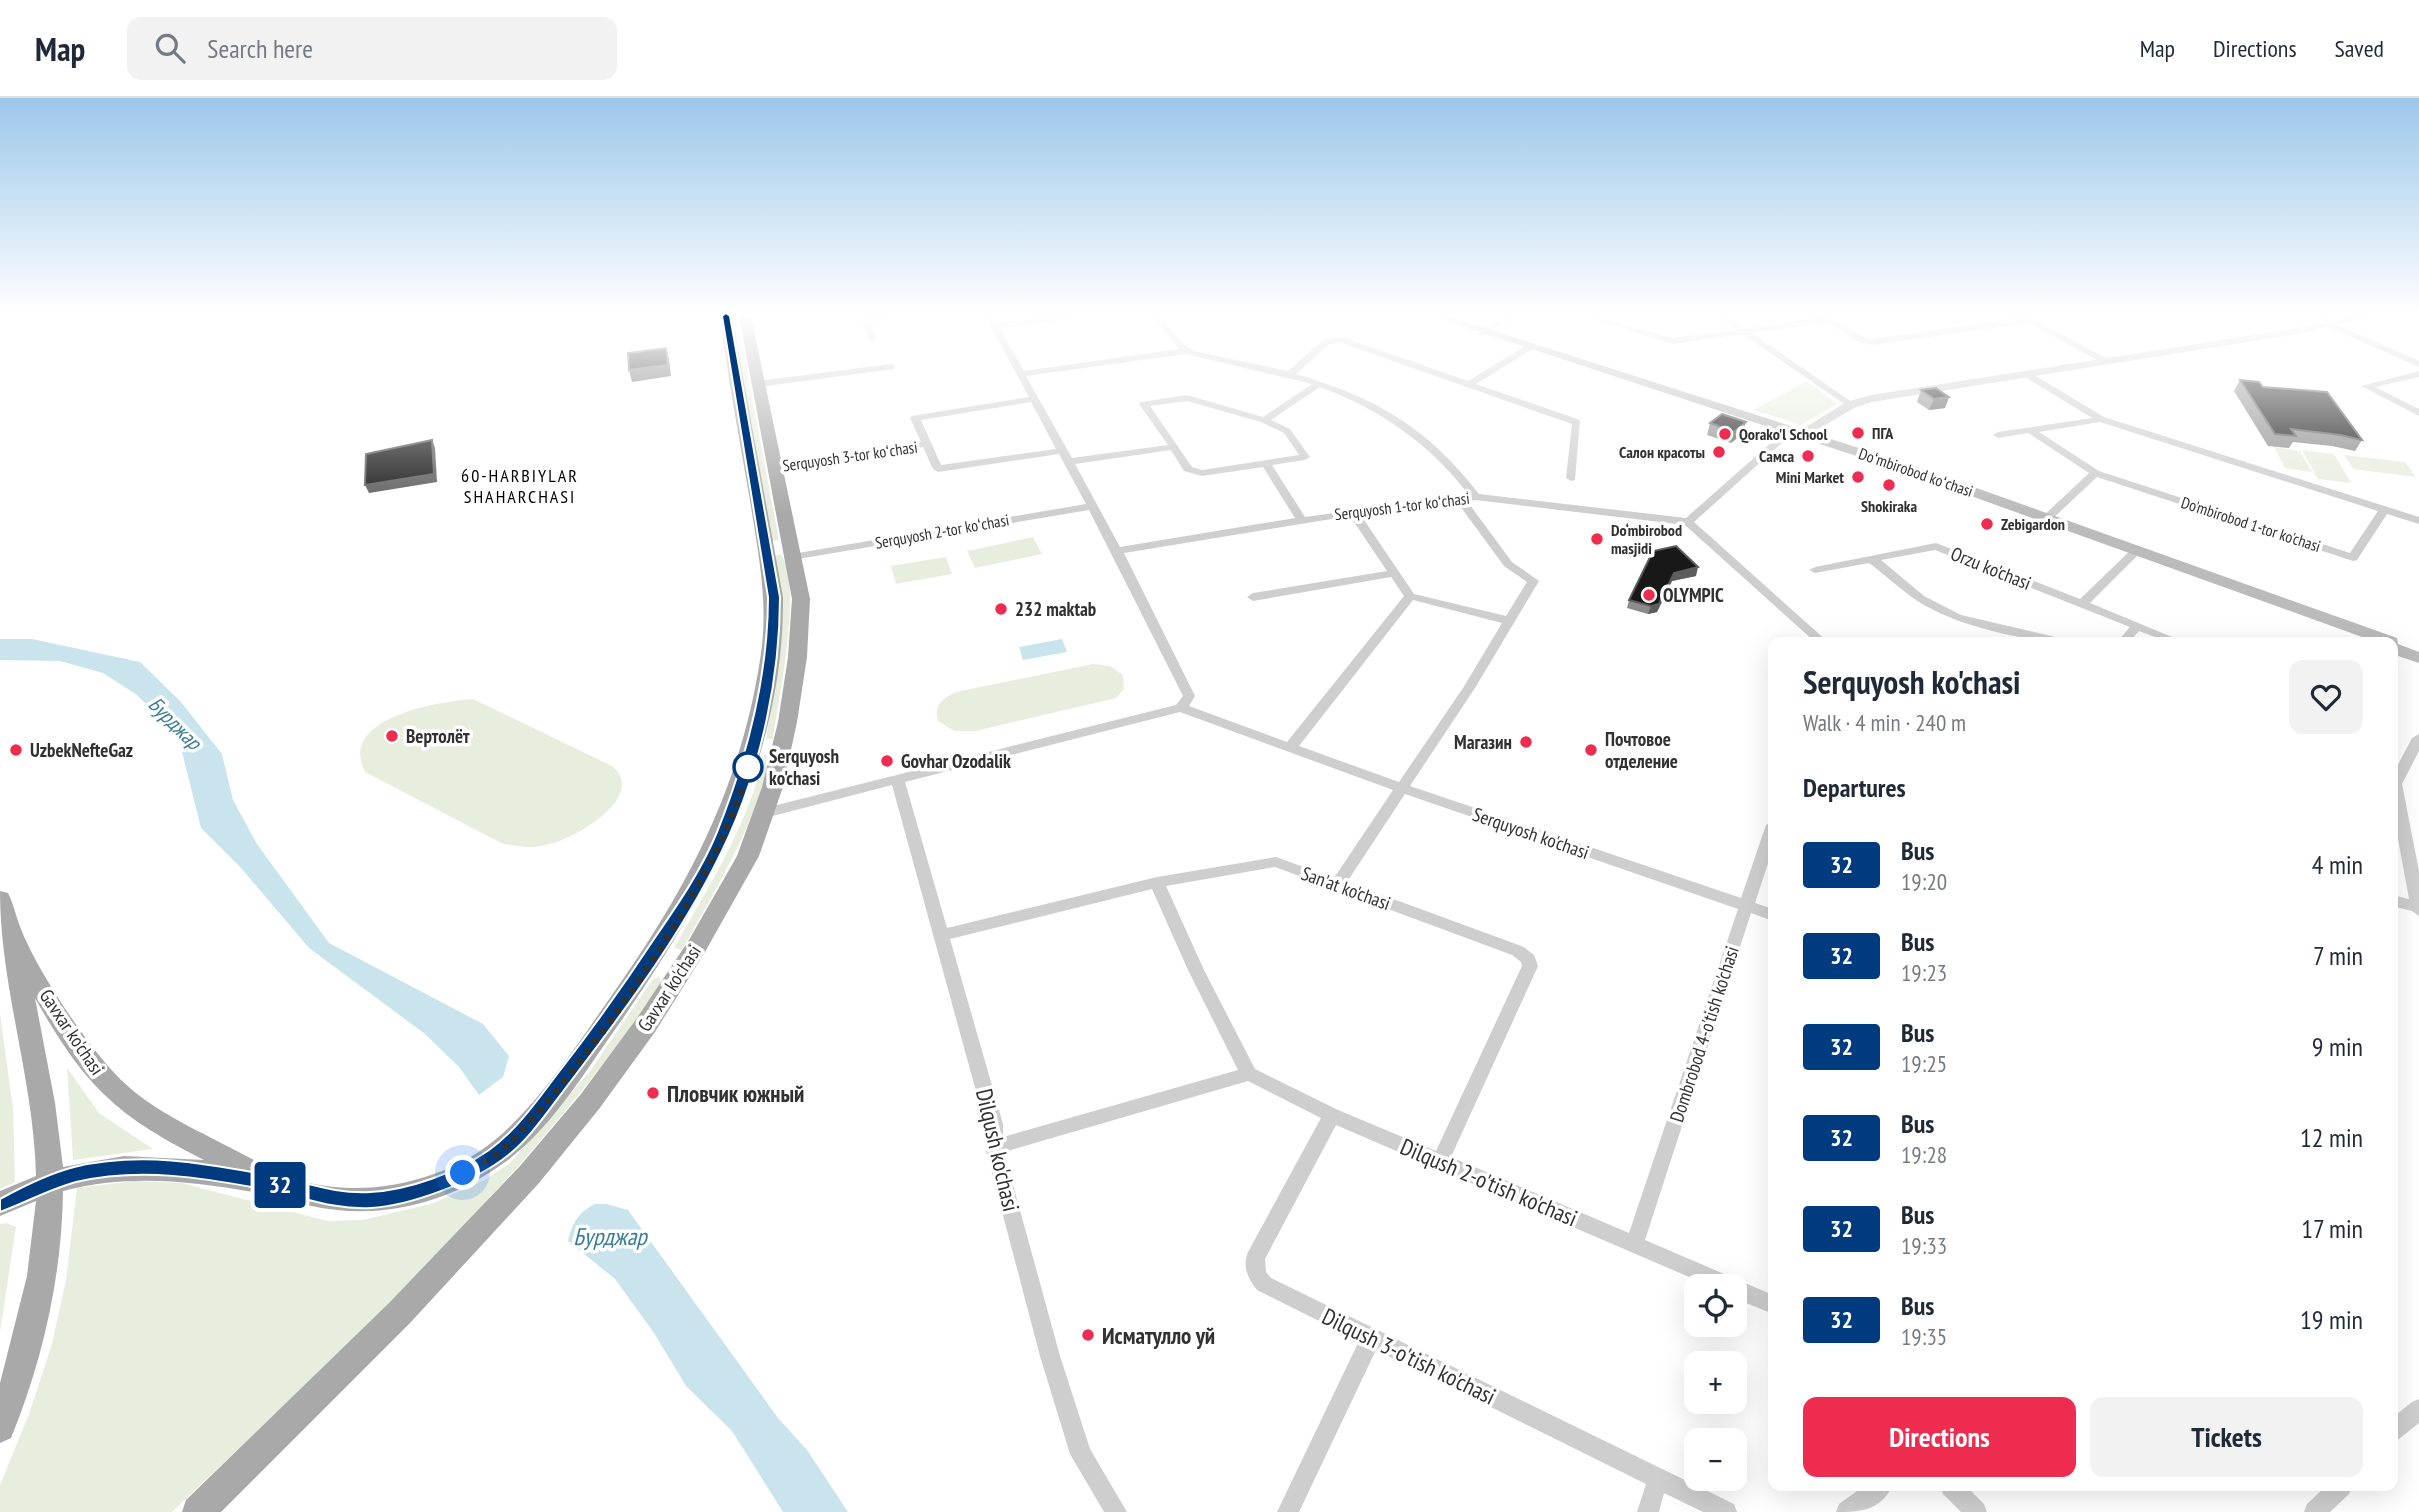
<!DOCTYPE html>
<html lang="en">
<head>
<meta charset="utf-8">
<style>
  body { margin:0; font-family:"PT Sans Narrow",sans-serif; background:#f2f2f3; color:#1f2937; height:100vh; display:flex; flex-direction:column; font-size:26px; white-space:nowrap }
  * { box-sizing:border-box; margin:0 }
  p { font-size:23px; color:#747a83 }
  .icon { flex:none; width:38px; height:38px; fill:none; stroke:currentColor; stroke-width:2; stroke-linecap:round; stroke-linejoin:round }
  .map { position:relative; flex:1; overflow:hidden }
  .sheet { position:absolute; left:1768px; top:539px; width:630px; height:854px; display:flex; flex-direction:column; background:#fff; border-radius:14px; box-shadow:0 7px 28px #0002 }
  .sheet>* { flex:none }
  .badge { padding:0 14px; border-radius:5px; font-size:24px; line-height:46px }
  .fabs { position:absolute; left:1684px; top:1176px; display:grid; gap:14px }
  .fabs a { display:grid; place-items:center; width:63px; height:63px; border-radius:14px; background:#fff; box-shadow:0 7px 28px #0002; font-size:35px }
  .you { position:absolute; width:35px; height:35px; margin:-18px; border:5px solid #fff; border-radius:50%; background:#1a73e8; box-shadow:0 0 0 10px #1a73e833 }
  .map>.badge { position:absolute; translate:-50% -50%; box-shadow:0 0 0 4px #fff }
  h2 { padding:0 35px; font-size:26px; line-height:63px }
  .round { display:grid; place-items:center; flex:none; width:74px; height:74px; border-radius:14px; background:#f2f2f3 }
  .head { display:flex; align-items:center; justify-content:space-between; height:119px; padding:0 35px }
  h1 { font-size:33px; font-weight:600; line-height:52px }
  .cta { display:flex; gap:14px; margin-top:auto; padding:14px 35px }
  .cta a { flex:1; height:80px; border-radius:14px; background:#ee2c4f; color:#fff; font-size:28px; font-weight:600; line-height:80px; text-align:center }
  .cta a+a { background:#f2f2f3; color:#1f2937 }
  ul { padding:0; list-style:none }
  li { display:flex; align-items:center; gap:21px; height:91px; padding:0 35px }
  li div { flex:1 }
  li b { display:block; font-size:26px }
  li em { font-style:normal }
  li .badge { min-width:77px; font-weight:700; text-align:center }
  header { display:flex; align-items:center; gap:42px; box-sizing:border-box; height:98px; padding:0 35px; background:#fff; border-bottom:2px solid #e0e1e3 }
  header strong { font-size:33px }
  nav { display:flex; gap:38px; margin-inline-start:auto; font-size:24px }
  .search { width:490px; height:63px; background:#f2f2f3; display:flex; align-items:center; gap:18px; box-sizing:border-box; padding:0 24px; border-radius:14px; color:#747a83; font-size:26px }
  .map>svg:first-child { display:block }
</style>
</head>
<body>
<header>
<strong>Map</strong>
<div class="search"><svg class="icon" aria-label="search" viewBox="0 0 24 24"><circle cx="10" cy="10" r="6"/><path d="M15 15l6 6"/></svg>Search here</div>
<nav><a>Map</a><a>Directions</a><a>Saved</a></nav>
</header>
<div class="map">
<svg width="2419" height="1414" viewBox="0 0 2419 1414">
  <rect width="100%" height="100%" fill="#fff"/>
  <g fill="#e8eede">
    <polygon points="733,226 738,226 779,442 772,443"/>
    <polygon points="1807,283 1837,306 1801,327 1754,312"/>
    <polygon points="2274,349 2300,353 2312,374 2285,370"/>
    <polygon points="2302,352 2334,356 2351,385 2318,381"/>
    <polygon points="2344,357 2405,364 2416,379 2353,371"/>
    <polygon points="1033,439 1042,456 975,470 967,453"/>
    <path d="M780,456C804,482 778,605 773,641H766L782,539L775,458Z"/>
    <polygon points="946,459 952,476 896,486 891,468"/>
    <path d="M1093,566L1110,568L1123,577L1124,591L1116,600L976,633H954L938,623C933,607 943,600 956,594Z"/>
    <path d="M473,601L612,668C648,698 576,740 550,746C533,751 518,749 501,745L365,674C337,619 441,603 473,601Z"/>
    <path d="M771,656C755,728 717,789 682,852L674,850C709,788 748,727 764,657Z"/>
    <path d="M659,879L662,885C525,1085 346,1248 172,1414H0V1387L29,1316L52,1246L66,1182L77,1090L134,1083L182,1085L327,1123L362,1122L431,1106L485,1082L510,1065L590,973L653,881Z"/>
    <polygon points="0,915 13,1011 15,1084 0,1091"/>
    <polygon points="67,970 99,1015 153,1051 73,1062"/>
    <polygon points="7,1125 16,1129 0,1234 0,1126"/>
  </g>
  <g fill="#cae4ee">
    <polygon points="0,541 32,541 140,564 181,604 222,656 233,702 257,746 329,845 483,926 509,958 503,979 479,997 459,969 425,936 309,850 241,770 201,730 178,638 137,597 103,575 60,563 0,562"/>
    <polygon points="1062,541 1067,554 1023,562 1019,549"/>
    <path d="M595,1106H606L628,1112L778,1320L807,1352L848,1414H783L732,1333L686,1288L654,1235L615,1181L568,1143C572,1126 578,1114 595,1106Z"/>
  </g>
  <g fill="none" stroke-linecap="round" stroke-linejoin="round">
    <g fill="#cecece" fill-rule="evenodd">
      <polygon points="861,218 897,218 872,223 876,240 872,243 868,240"/>
      <path d="M985,218H993L997,225L1055,218H1077L1073,221L1000,230L1024,273L1179,251L1152,218H1160L1183,246L1194,253L1288,273L1323,242L1342,239L1468,283L1527,247H1533V251L1476,286L1580,322L1575,382L1571,383L1566,380L1572,326L1341,245L1329,246L1296,276C1377,300 1427,329 1479,396L1686,420L1780,337L1793,334L1798,337L1786,341L1694,424L1828,544H1815L1685,427L1476,402L1467,403L1512,464L1539,483L1475,590L1410,688L1741,800L1766,727L1773,722V750L1755,805L1773,811V823L1751,815L1645,1142L1773,1197V1216L1734,1200V1188H1710L1336,1027L1265,1161L1266,1174L1271,1180L1734,1406L1737,1414H1703L1664,1395L1659,1414H1637L1646,1386L1376,1252L1299,1414H1277L1359,1243L1257,1192C1248,1181 1242,1168 1248,1154L1321,1020L1248,983L1004,1054L1060,1258L1090,1351L1127,1414H1104L1070,1356L1040,1258L985,1049V1026L892,687L765,720L758,715L765,710L1176,607L1183,598L1089,412L792,462L786,459L792,456L1086,406L1059,356L938,374L933,371L923,349L773,372L768,369L773,366L921,344L910,320L912,318L1029,299ZM1186,256L1312,286L1263,319L1187,297L1141,304L1139,306L1168,347L1072,360L1026,278ZM1320,289C1381,312 1429,345 1469,397L1305,419L1272,367L1305,362L1310,359L1290,331L1271,322ZM1187,303L1261,324L1284,335L1299,357L1202,372L1192,369L1150,308ZM1031,304L1056,351L941,367L921,322ZM1171,352L1184,373L1202,378L1263,369L1295,420L1120,449L1075,366ZM1457,404L1504,468L1527,484L1506,518L1414,496L1360,416ZM1350,418L1387,473L1253,495L1247,499L1253,503L1391,479L1404,498L1287,644L1189,608L1195,598L1124,455ZM1413,502L1502,525L1463,590L1399,684L1299,648ZM1180,614L1393,692L1334,780L1276,759L1157,779L947,830L905,684ZM1405,696L1738,811L1629,1135L1451,1059L1538,868L1534,857L1524,849L1347,784ZM1275,769L1512,857L1521,864L1522,868L1436,1053L1338,1012L1255,971L1204,872L1166,788ZM1152,791L1188,872L1238,972L1003,1039V1026L950,841Z"/>
      <polygon points="1505,218 1515,218 1483,238 1476,236"/>
      <polygon points="1582,218 1594,218 1673,240 1736,232 1718,218 1727,218 1746,231 1829,218 1863,239 1872,241 2029,218 2113,264 2105,266 2029,225 1872,247 1857,243 1829,225 1752,235 1853,305 1855,307 1850,310 1743,236 1673,246"/>
      <polygon points="2313,218 2323,218 2337,224 2338,227 2419,263 2419,269 2328,229 2327,226"/>
      <polygon points="891,266 894,267 894,271 758,289 753,286 758,283"/>
      <polygon points="2419,273 2419,279 2375,289 2419,311 2419,318 2361,288"/>
      <path d="M2025,275H2031L2104,319L2419,419V426L2387,416L2357,462L2353,463L2097,379L2049,424H2041V420L2089,375L2028,335L1998,340L1993,337L1998,334L2092,320L2025,279ZM2100,324L2378,413L2350,455L2099,373L2039,334Z"/>
      <path d="M1936,445L2080,501L2134,449H2142V453L2090,505L2184,544H2168L2139,533L2129,544H2117L2130,529L1935,452L1881,462L1924,498L1961,517L2064,541L2066,544C2024,544 1951,526 1916,502C1900,491 1885,477 1869,465L1815,475L1809,472L1815,469Z"/>
      <polygon points="2419,636 2419,653 2402,686 2419,773 2419,818 2412,813 2392,808 2392,797 2409,801 2392,708 2392,678 2412,640"/>
      <polygon points="2419,1301 2419,1325 2399,1341 2392,1344 2392,1320 2412,1304"/>
      <path d="M1864,1388H1892C1881,1413 1859,1414 1836,1414L1839,1406Z"/>
      <polygon points="1940,1388 1966,1388 1984,1406 1987,1414 1961,1414 1943,1396"/>
      <polygon points="2326,1388 2352,1388 2349,1396 2330,1414 2304,1414 2307,1406"/>
    </g>
    <polygon fill="#cecece" fill-rule="evenodd" points="2355,218 2374,218 2304,235 1872,304 1854,310 1805,339 1795,336 1846,304 1871,297 2304,229"/>
    <polygon fill="#bbb" fill-rule="evenodd" points="1431,218 1448,218 1909,366 2397,540 2398,546 2419,554 2419,565 2392,556 2392,544 2376,544 1899,372"/>
    <g fill="#a9a9a9" fill-rule="evenodd">
      <path d="M720,218H732L783,499C785,666 700,812 607,943C577,986 545,1037 501,1067C428,1118 342,1128 261,1091L253,1094C189,1083 128,1076 63,1093C62,1177 43,1262 11,1340L0,1345V1285L27,1178L36,1103L0,1118V1093L36,1078C34,982 0,889 0,793L8,795C14,807 16,819 21,831C36,870 80,936 108,968C141,1007 185,1026 229,1049C256,1063 284,1079 314,1086C378,1099 453,1080 502,1036C545,997 579,944 612,897C687,791 740,691 760,562C769,509 759,460 751,408C740,345 728,281 720,218ZM35,900C84,987 115,1017 204,1062L124,1058L63,1069L55,1005Z"/>
      <polygon points="739,218 751,218 810,501 807,559 797,624 783,689 759,758 705,854 655,934 599,1011 539,1085 410,1225 221,1414 182,1414 186,1402 389,1205 520,1068 581,996 637,920 689,842 737,758 762,689 778,624 788,559 792,501"/>
    </g>
  </g>
  <g fill="#8c8c8c">
    <polygon points="2240,282 2263,289 2362,342 2355,353 2332,348 2293,344 2289,350 2268,348 2234,293"/>
    <polygon points="1921,292 1949,299 1945,310 1929,312 1917,304"/>
    <polygon points="1710,325 1742,336 1731,345 1707,337"/>
    <polygon points="1653,453 1696,478 1672,483 1657,514 1648,516 1627,510 1629,502"/>
  </g>
  <g fill="#5d5d5d">
    <polygon points="666,250 669,261 671,278 632,284 629,272"/>
    <polygon points="1949,299 1945,310 1929,312 1934,301"/>
    <polygon points="1746,324 1742,336 1731,345 1734,334"/>
    <polygon points="432,342 435,350 437,384 369,395 365,387"/>
    <polygon points="1698,469 1696,478 1672,483 1657,514 1648,516 1651,508 1674,475"/>
  </g>
  <g fill="#181818" stroke="#5d5d5d" stroke-width="2">
    <polygon points="666,250 668,267 629,272 628,255"/>
    <polygon points="2240,282 2259,284 2263,289 2327,294 2362,342 2340,337 2291,331 2296,338 2275,336"/>
    <polygon points="1936,290 1949,299 1934,301 1921,292"/>
    <polygon points="1722,316 1746,324 1734,334 1710,325"/>
    <polygon points="432,342 434,376 365,387 366,356"/>
    <polygon points="1676,448 1698,469 1674,475 1659,506 1651,508 1629,502 1653,453"/>
  </g>
  <linearGradient id="sky" x2="0" y2="1"><stop stop-color="#9cc7ea"/><stop offset="0.52" stop-color="#fff"/><stop offset="1" stop-color="#fff" stop-opacity="0"/></linearGradient>
  <rect width="2419" height="416" fill="url(#sky)"/>
  <path fill="#003b80" stroke="#fff" stroke-width="2" d="M726,215L730,218L780,499C780,579 762,664 729,738C690,825 629,907 571,983C550,1010 530,1042 502,1062C470,1085 409,1108 371,1110C332,1112 304,1099 268,1092C204,1080 141,1069 76,1084C50,1091 25,1105 0,1114V1101C20,1090 47,1076 74,1069C140,1053 204,1065 269,1077C305,1083 332,1096 370,1094C409,1092 458,1074 489,1052C517,1032 538,1001 558,975C593,930 625,885 656,838C678,806 702,771 717,734C747,659 768,580 768,499L722,218Z"/>
  <g fill="none" stroke-linecap="round" stroke-linejoin="round">
    <path stroke="#313131" stroke-width="7" stroke-dasharray="0 12.6" d="M463,1075L498,1056L511,1044C592,958 720,783 748,669"/>
  </g>
  <g fill="#ee2c4f" stroke="#fff" stroke-width="2.5">
    <circle cx="1858" cy="335" r="7"/>
    <circle cx="1725" cy="336" r="7"/>
    <circle cx="1719" cy="354" r="7"/>
    <circle cx="1808" cy="358" r="7"/>
    <circle cx="1858" cy="379" r="7"/>
    <circle cx="1889" cy="387" r="7"/>
    <circle cx="1987" cy="426" r="7"/>
    <circle cx="1597" cy="441" r="7"/>
    <circle cx="1649" cy="497" r="7"/>
    <circle cx="1001" cy="511" r="7"/>
    <circle cx="392" cy="638" r="7"/>
    <circle cx="1526" cy="644" r="7"/>
    <circle cx="16" cy="652" r="7"/>
    <circle cx="1591" cy="652" r="7"/>
    <circle cx="887" cy="663" r="7"/>
    <circle cx="653" cy="995" r="7"/>
    <circle cx="1088" cy="1237" r="7"/>
  </g>
  <circle fill="#fff" stroke="#003b80" stroke-width="3.5" cx="748" cy="669" r="14"/>
  <g text-anchor="middle" dominant-baseline="central" stroke-width="7" stroke-linejoin="round" paint-order="stroke">
    <g font-size="16" font-weight="bold" fill="#313131" stroke="#fff" text-anchor="start">
      <text x="1872" y="335">ПГА</text>
      <text x="1739" y="336">Qorako'l School</text>
      <text x="1705" y="354" text-anchor="end">Салон красоты</text>
      <text x="1794" y="358" text-anchor="end">Самса</text>
      <text x="1844" y="379" text-anchor="end">Mini Market</text>
      <text x="1889" y="408" text-anchor="middle">Shokiraka</text>
      <text x="2001" y="426">Zebigardon</text>
      <text x="1611" y="432">Do‘mbirobod<tspan x="1611" dy="18">masjidi</tspan></text>
    </g>
    <g font-size="16" fill="#313131" stroke="#fff">
      <text transform="translate(850 358) rotate(-8)">Serquyosh 3-tor koʻchasi</text>
      <text transform="translate(1916 374) rotate(19)">Doʻmbirobod koʻchasi</text>
      <text transform="translate(1402 408) rotate(-7)">Serquyosh 1-tor koʻchasi</text>
      <text transform="translate(2251 426) rotate(18)">Do'mbirobod 1-tor ko'chasi</text>
      <text transform="translate(942 433) rotate(-10)">Serquyosh 2-tor koʻchasi</text>
    </g>
    <g font-size="18" letter-spacing="2" fill="#000" stroke="#fff">
      <text x="520" y="377">60-HARBIYLAR<tspan x="520" dy="21">SHAHARCHASI</tspan></text>
    </g>
    <g font-size="19" fill="#313131" stroke="#fff">
      <text transform="translate(1991 470) rotate(22)">Orzu ko'chasi</text>
      <text transform="translate(1531 735) rotate(19)">Serquyosh ko'chasi</text>
      <text transform="translate(1346 790) rotate(20)">San'at ko'chasi</text>
      <text transform="translate(669 890) rotate(-57)">Gavxar ko'chasi</text>
      <text transform="translate(72 934) rotate(56)">Gavxar ko'chasi</text>
      <text transform="translate(1704 936) rotate(-72)">Dombrobod 4-o'tish ko'chasi</text>
    </g>
    <g font-size="19" font-weight="bold" fill="#313131" stroke="#fff" text-anchor="start">
      <text x="1663" y="497">OLYMPIC</text>
      <text x="1015" y="511">232 maktab</text>
      <text x="406" y="638">Вертолёт</text>
      <text x="1605" y="641">Почтовое<tspan x="1605" dy="22">отделение</tspan></text>
      <text x="1512" y="644" text-anchor="end">Магазин</text>
      <text x="30" y="652">UzbekNefteGaz</text>
      <text x="901" y="663">Govhar Ozodalik</text>
    </g>
    <g font-size="19" font-weight="bold" fill="#313131" stroke="#fff" text-anchor="start">
      <text x="769" y="658">Serquyosh<tspan x="769" dy="22">ko'chasi</tspan></text>
    </g>
    <g font-size="21" font-style="italic" fill="#397d98" stroke="#fff">
      <text transform="translate(175 625) rotate(45)">Бурджар</text>
    </g>
    <g font-size="23" font-weight="bold" fill="#313131" stroke="#fff" text-anchor="start">
      <text x="667" y="995">Пловчик южный</text>
      <text x="1102" y="1237">Исматулло уй</text>
    </g>
    <g font-size="23" fill="#313131" stroke="#fff">
      <text transform="translate(998 1052) rotate(77)">Dilqush ko'chasi</text>
      <text transform="translate(1489 1084) rotate(23)">Dilqush 2-o'tish ko'chasi</text>
      <text transform="translate(1409 1258) rotate(26)">Dilqush 3-o'tish ko'chasi</text>
    </g>
    <g font-size="24" font-style="italic" fill="#397d98" stroke="#fff">
      <text x="610" y="1138">Бурджар</text>
    </g>
  </g>
</svg>
<div class="fabs">
<a><svg class="icon" aria-label="locate" viewBox="0 0 24 24"><circle cx="12" cy="12" r="6"/><path d="M12 2v4M12 18v4M2 12h4M18 12h4"/></svg></a>
<a>+</a>
<a>−</a>
</div>
<div class="you" style="left:463px;top:1075px"></div>
<b class="badge" style="left:280px;top:1087px;background:#003b80;color:#fff">32</b>
<section class="sheet">
<div class="head"><div><h1>Serquyosh ko'chasi</h1><p>Walk · 4 min · 240 m</p></div><a class="round"><svg class="icon" aria-label="heart" viewBox="0 0 24 24"><path d="M12 20l-8-8c-3-5 5-10 8-4 3-6 11-1 8 4z"/></svg></a></div>
<h2>Departures</h2>
<ul>
<li><span class="badge" style="background:#003b80;color:#fff">32</span><div><b>Bus</b><p>19:20</p></div><em>4 min</em></li>
<li><span class="badge" style="background:#003b80;color:#fff">32</span><div><b>Bus</b><p>19:23</p></div><em>7 min</em></li>
<li><span class="badge" style="background:#003b80;color:#fff">32</span><div><b>Bus</b><p>19:25</p></div><em>9 min</em></li>
<li><span class="badge" style="background:#003b80;color:#fff">32</span><div><b>Bus</b><p>19:28</p></div><em>12 min</em></li>
<li><span class="badge" style="background:#003b80;color:#fff">32</span><div><b>Bus</b><p>19:33</p></div><em>17 min</em></li>
<li><span class="badge" style="background:#003b80;color:#fff">32</span><div><b>Bus</b><p>19:35</p></div><em>19 min</em></li>
</ul>
<div class="cta"><a>Directions</a><a>Tickets</a></div>
</section>
</div>
</body>
</html>
